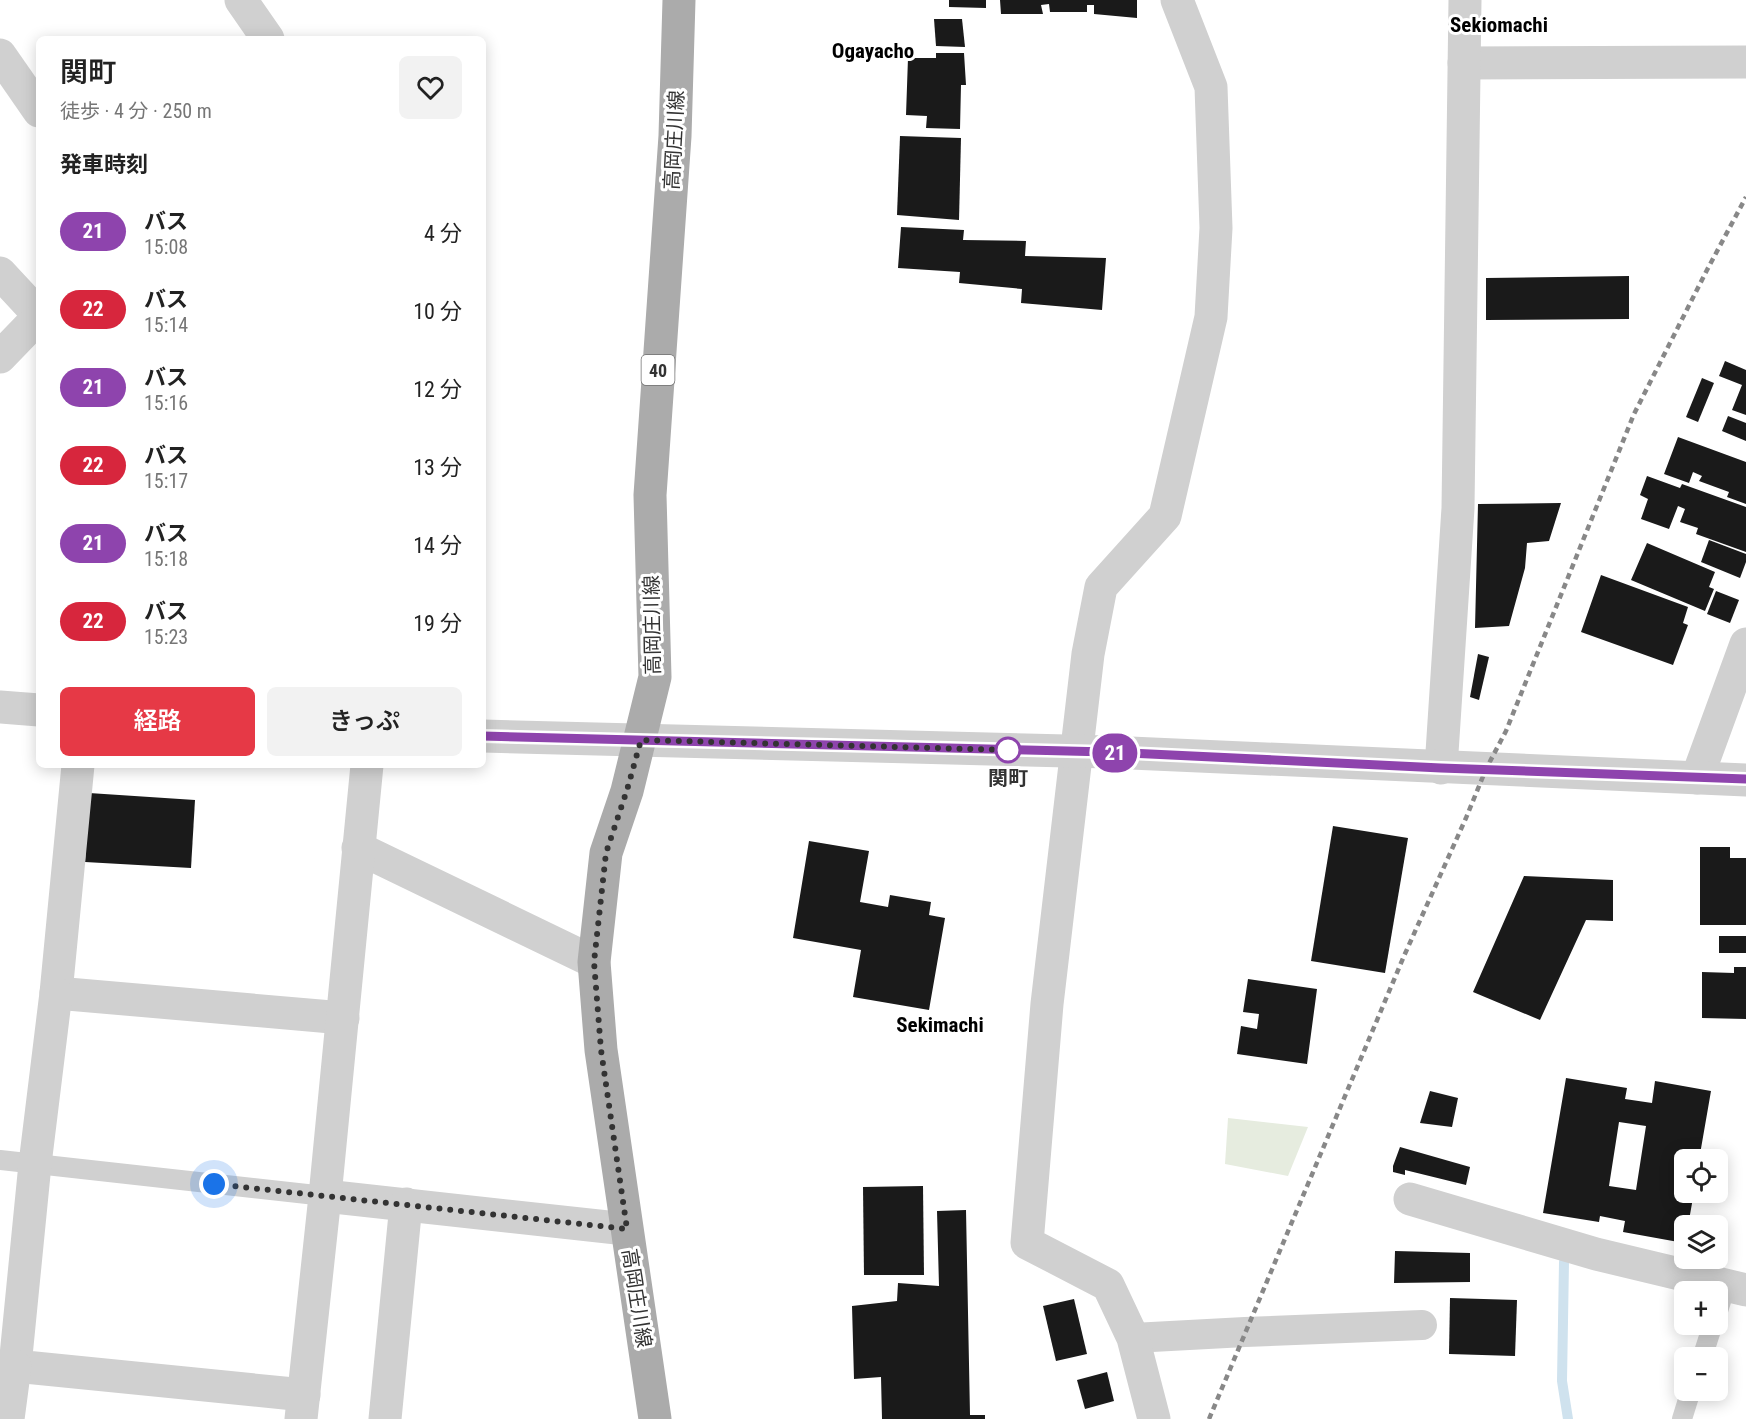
<!DOCTYPE html>
<html lang="ja">
<head>
<meta charset="utf-8">
<style>
  body { margin:0; font-family:"Roboto Condensed","Noto Sans JP",sans-serif; background:#f2f2f2; color:#222; height:100vh; display:flex; flex-direction:column; font-size:22px; white-space:nowrap }
  * { box-sizing:border-box; margin:0 }
  p { font-size:20px; color:#767676 }
  .icon { flex:none; width:33px; height:33px; fill:none; stroke:currentColor; stroke-width:2; stroke-linecap:round; stroke-linejoin:round }
  .map { position:relative; flex:1; overflow:hidden }
  .details { position:absolute; left:36px; top:36px; width:450px; height:732px; display:flex; flex-direction:column; background:#fff; border-radius:9px; box-shadow:0 3px 15px #0003 }
  .details>* { flex:none }
  .badge { padding:0 12px; border-radius:20px; font-size:21px; line-height:39px }
  .buttons { position:absolute; left:1674px; top:1149px; display:grid; gap:12px }
  .buttons a { display:grid; place-items:center; width:54px; height:54px; border-radius:9px; background:#fff; box-shadow:0 3px 15px #0003; font-size:30px }
  .you { position:absolute; width:30px; height:30px; margin:-15px; border:4px solid #fff; border-radius:50%; background:#1a73e8; box-shadow:0 0 0 9px #1a73e833 }
  .map>.badge { position:absolute; translate:-50% -50%; box-shadow:0 0 0 3px #fff }
  h2 { padding:0 24px; font-size:22px; line-height:54px }
  .round { display:grid; place-items:center; flex:none; width:63px; height:63px; border-radius:9px; background:#f2f2f2 }
  .summary { display:flex; align-items:center; justify-content:space-between; height:102px; padding:0 24px }
  h1 { font-size:28px; font-weight:600; line-height:45px }
  .button { display:flex; gap:12px; margin-top:auto; padding:12px 24px }
  .button a { flex:1; height:69px; border-radius:9px; background:#e63946; color:#fff; font-size:24px; font-weight:600; line-height:69px; text-align:center }
  .button a+a { background:#f2f2f2; color:#222 }
  ul { padding:0; list-style:none }
  li { display:flex; align-items:center; gap:18px; height:78px; padding:0 24px }
  li div { flex:1 }
  li b { display:block; font-size:22px }
  li em { font-style:normal }
  li .badge { min-width:66px; font-weight:700; text-align:center }
  .map>svg:first-child { display:block }
</style>
</head>
<body>
<div class="map">
<svg width="1746" height="1419" viewBox="0 0 1746 1419">
  <rect width="100%" height="100%" fill="#fff"/>
  <polygon fill="#e6ecdf" points="1228,1118 1308,1127 1288,1176 1225,1164"/>
  <g fill="none" stroke-linecap="round" stroke-linejoin="round">
    <polyline stroke="#cfe2ee" stroke-width="10" points="1564,1262 1562,1381 1568,1419"/>
  </g>
  <g fill="#1a1a1a" fill-rule="evenodd">
    <polygon points="949,0 986,0 986,8 949,7"/>
    <polygon points="1000,0 1137,0 1137,18 1094,14 1094,5 1087,5 1087,12 1050,12 1049,4 1041,5 1043,14 1001,14"/>
    <polygon points="934,19 962,19 965,47 936,46"/>
    <polygon points="936,53 964,53 966,85 961,85 960,129 926,128 927,116 906,115 908,58 936,58"/>
    <polygon points="900,136 961,138 959,220 897,215"/>
    <polygon points="901,227 964,230 963,240 1026,241 1025,256 1106,258 1102,310 1021,303 1022,289 959,283 960,272 898,268"/>
    <polygon points="1629,276 1629,319 1486,320 1486,278"/>
    <polygon points="1725,361 1746,370 1746,415 1732,410 1742,385 1719,376"/>
    <polygon points="1702,378 1714,383 1698,422 1686,417"/>
    <polygon points="1728,416 1746,423 1746,441 1722,431"/>
    <polygon points="1678,437 1746,462 1746,504 1727,497 1729,492 1699,481 1702,476 1693,472 1689,483 1664,474"/>
    <polygon points="1647,476 1680,488 1682,484 1746,507 1746,552 1696,534 1698,528 1680,522 1685,509 1678,506 1669,529 1641,519 1648,499 1640,495"/>
    <polygon points="1561,503 1549,541 1527,543 1525,568 1509,626 1475,628 1478,504"/>
    <polygon points="1709,540 1746,554 1746,562 1740,578 1701,562"/>
    <polygon points="1647,543 1715,572 1709,587 1714,589 1705,611 1631,580"/>
    <polygon points="1601,575 1688,607 1683,623 1688,625 1673,665 1581,632"/>
    <polygon points="1716,591 1739,600 1730,623 1707,614"/>
    <polygon points="1478,654 1489,657 1479,700 1470,697"/>
    <polygon points="89,793 195,800 191,868 85,862"/>
    <polygon points="1333,826 1408,838 1385,973 1311,961"/>
    <polygon points="809,841 869,851 860,902 888,907 890,895 931,902 929,915 945,918 929,1010 853,997 861,950 793,938"/>
    <polygon points="1700,847 1730,847 1730,858 1746,858 1746,925 1700,925"/>
    <polygon points="1524,876 1613,880 1613,921 1586,920 1540,1020 1473,992"/>
    <rect x="1719" y="936" width="27" height="17"/>
    <polygon points="1734,967 1746,967 1746,1019 1702,1018 1702,972 1734,973"/>
    <polygon points="1248,979 1317,989 1307,1064 1237,1054 1241,1026 1257,1029 1259,1014 1243,1012"/>
    <path d="M1566,1078L1627,1088L1625,1099L1652,1103L1655,1081L1711,1091L1699,1160H1684V1192H1694L1688,1226H1684V1243L1623,1232L1625,1221L1600,1216L1599,1222L1543,1213ZM1619,1122L1646,1126L1636,1190L1609,1186Z"/>
    <polygon points="1430,1091 1458,1098 1452,1127 1420,1123"/>
    <polygon points="1400,1147 1470,1167 1466,1185 1405,1170 1405,1175 1393,1172 1393,1166"/>
    <polygon points="923,1186 924,1275 864,1275 863,1187"/>
    <polygon points="966,1210 970,1415 985,1415 985,1419 882,1419 881,1377 854,1379 852,1306 897,1301 898,1283 939,1286 937,1211"/>
    <polygon points="1395,1251 1470,1253 1470,1282 1394,1283"/>
    <polygon points="1450,1298 1517,1300 1515,1356 1449,1354"/>
    <polygon points="1074,1299 1087,1354 1056,1361 1043,1306"/>
    <polygon points="1107,1372 1114,1401 1085,1409 1077,1380"/>
  </g>
  <g fill="none" stroke-linecap="round" stroke-linejoin="round">
    <g stroke="#d0d0d0" stroke-width="20">
      <polyline points="0,1160 325,1196"/>
      <polyline points="1718,1311 1726,1285"/>
      <polyline points="1702,1358 1713,1324"/>
      <polyline points="1682,1419 1691,1390"/>
    </g>
    <polyline stroke="#d0d0d0" stroke-width="30" points="1133,1338 1245,1332 1422,1325"/>
    <g stroke="#d0d0d0" stroke-width="33">
      <polyline points="241,0 268,39"/>
      <polyline points="0,55 39,111"/>
      <polyline points="1464,63 1746,62"/>
      <polyline points="0,273 39,315"/>
      <polyline points="0,357 29,327 39,320"/>
      <polyline points="78,765 56,993 343,1018"/>
      <polyline points="1441,768 1458,508 1465,0"/>
      <polyline points="1697,778 1746,644"/>
      <polyline points="358,848 594,962"/>
      <polyline points="56,993 35,1164 15,1366 304,1395"/>
      <polyline points="325,1196 626,1229"/>
      <polyline points="1410,1199 1596,1254 1746,1290"/>
      <polyline points="8,1419 15,1366"/>
      <polyline points="301,1419 325,1196 367,765"/>
      <polyline points="385,1419 406,1204"/>
      <polyline points="1154,1419 1133,1338 1108,1285 1027,1243 1047,1004 1088,654 1101,587 1165,516 1211,317 1216,228 1211,87 1177,0"/>
    </g>
    <g stroke="#d0d0d0" stroke-width="33">
      <polyline points="0,707 39,710"/>
      <polyline points="483,736 1108,752 1746,780"/>
    </g>
    <polyline stroke="#ababab" stroke-width="33" points="655,1419 601,1050 594,962 606,853 627,791 655,677 650,495 675,136 679,0"/>
    <polyline stroke="#888" stroke-width="4.5" stroke-dasharray="6 4.5" stroke-linecap="butt" points="1209,1419 1404,956 1466,818 1486,769 1506,731 1634,414 1707,270 1746,197"/>
  </g>
  <g fill="none" stroke-linecap="round" stroke-linejoin="round">
    <g stroke="#fff" stroke-width="14">
      <polyline id="line" points="483,736 1108,752 1441,768 1746,779"/>
    </g>
    <use href="#line" stroke="#8e44ad" stroke-width="9"/>
    <polyline stroke="#333" stroke-width="6" stroke-dasharray="0 10.8" points="214,1184 627,1229 601,1050 594,962 606,853 627,790 641,740 1008,750"/>
  </g>
  <circle fill="#fff" stroke="#8e44ad" stroke-width="3" cx="1008" cy="750" r="12"/>
  <g text-anchor="middle" dominant-baseline="central" stroke-width="6" stroke-linejoin="round" paint-order="stroke">
    <rect fill="#fff" stroke="#707070" stroke-width="1.5" x="641.5" y="355" width="33" height="30" rx="4.5"/>
    <g font-size="18" font-weight="bold" fill="#333">
      <text x="658" y="370">40</text>
    </g>
    <g font-size="20" fill="#333" stroke="#fff">
      <text transform="translate(674 140) rotate(-87)">高岡庄川線</text>
      <text transform="translate(652 625) rotate(-91)">高岡庄川線</text>
      <text transform="translate(637 1298) rotate(81)">高岡庄川線</text>
    </g>
    <g font-size="20" font-weight="bold" fill="#333" stroke="#fff">
      <text x="1008" y="778">関町</text>
    </g>
    <g font-size="21" font-weight="bold" fill="#000" stroke="#fff">
      <text x="1499" y="25">Sekiomachi</text>
      <text x="873" y="51">Ogayacho</text>
      <text x="940" y="1025">Sekimachi</text>
    </g>
  </g>
</svg>
<div class="buttons">
<a><svg class="icon" aria-label="locate" viewBox="0 0 24 24"><circle cx="12" cy="12" r="6"/><path d="M12 2v4M12 18v4M2 12h4M18 12h4"/></svg></a>
<a><svg class="icon" aria-label="layers" viewBox="0 0 24 24"><path d="M12 4l9 5-9 5-9-5zM3 14l9 5 9-5"/></svg></a>
<a>+</a>
<a>−</a>
</div>
<div class="you" style="left:214px;top:1184px"></div>
<b class="badge" style="left:1115px;top:753px;background:#8e44ad;color:#fff">21</b>
<section class="details">
<div class="summary"><div><h1>関町</h1><p>徒歩 · 4 分 · 250 m</p></div><a class="round"><svg class="icon" aria-label="heart" viewBox="0 0 24 24"><path d="M12 20l-8-8c-3-5 5-10 8-4 3-6 11-1 8 4z"/></svg></a></div>
<h2>発車時刻</h2>
<ul>
<li><span class="badge" style="background:#8e44ad;color:#fff">21</span><div><b>バス</b><p>15:08</p></div><em>4 分</em></li>
<li><span class="badge" style="background:#d7263d;color:#fff">22</span><div><b>バス</b><p>15:14</p></div><em>10 分</em></li>
<li><span class="badge" style="background:#8e44ad;color:#fff">21</span><div><b>バス</b><p>15:16</p></div><em>12 分</em></li>
<li><span class="badge" style="background:#d7263d;color:#fff">22</span><div><b>バス</b><p>15:17</p></div><em>13 分</em></li>
<li><span class="badge" style="background:#8e44ad;color:#fff">21</span><div><b>バス</b><p>15:18</p></div><em>14 分</em></li>
<li><span class="badge" style="background:#d7263d;color:#fff">22</span><div><b>バス</b><p>15:23</p></div><em>19 分</em></li>
</ul>
<div class="button"><a>経路</a><a>きっぷ</a></div>
</section>
</div>
</body>
</html>
